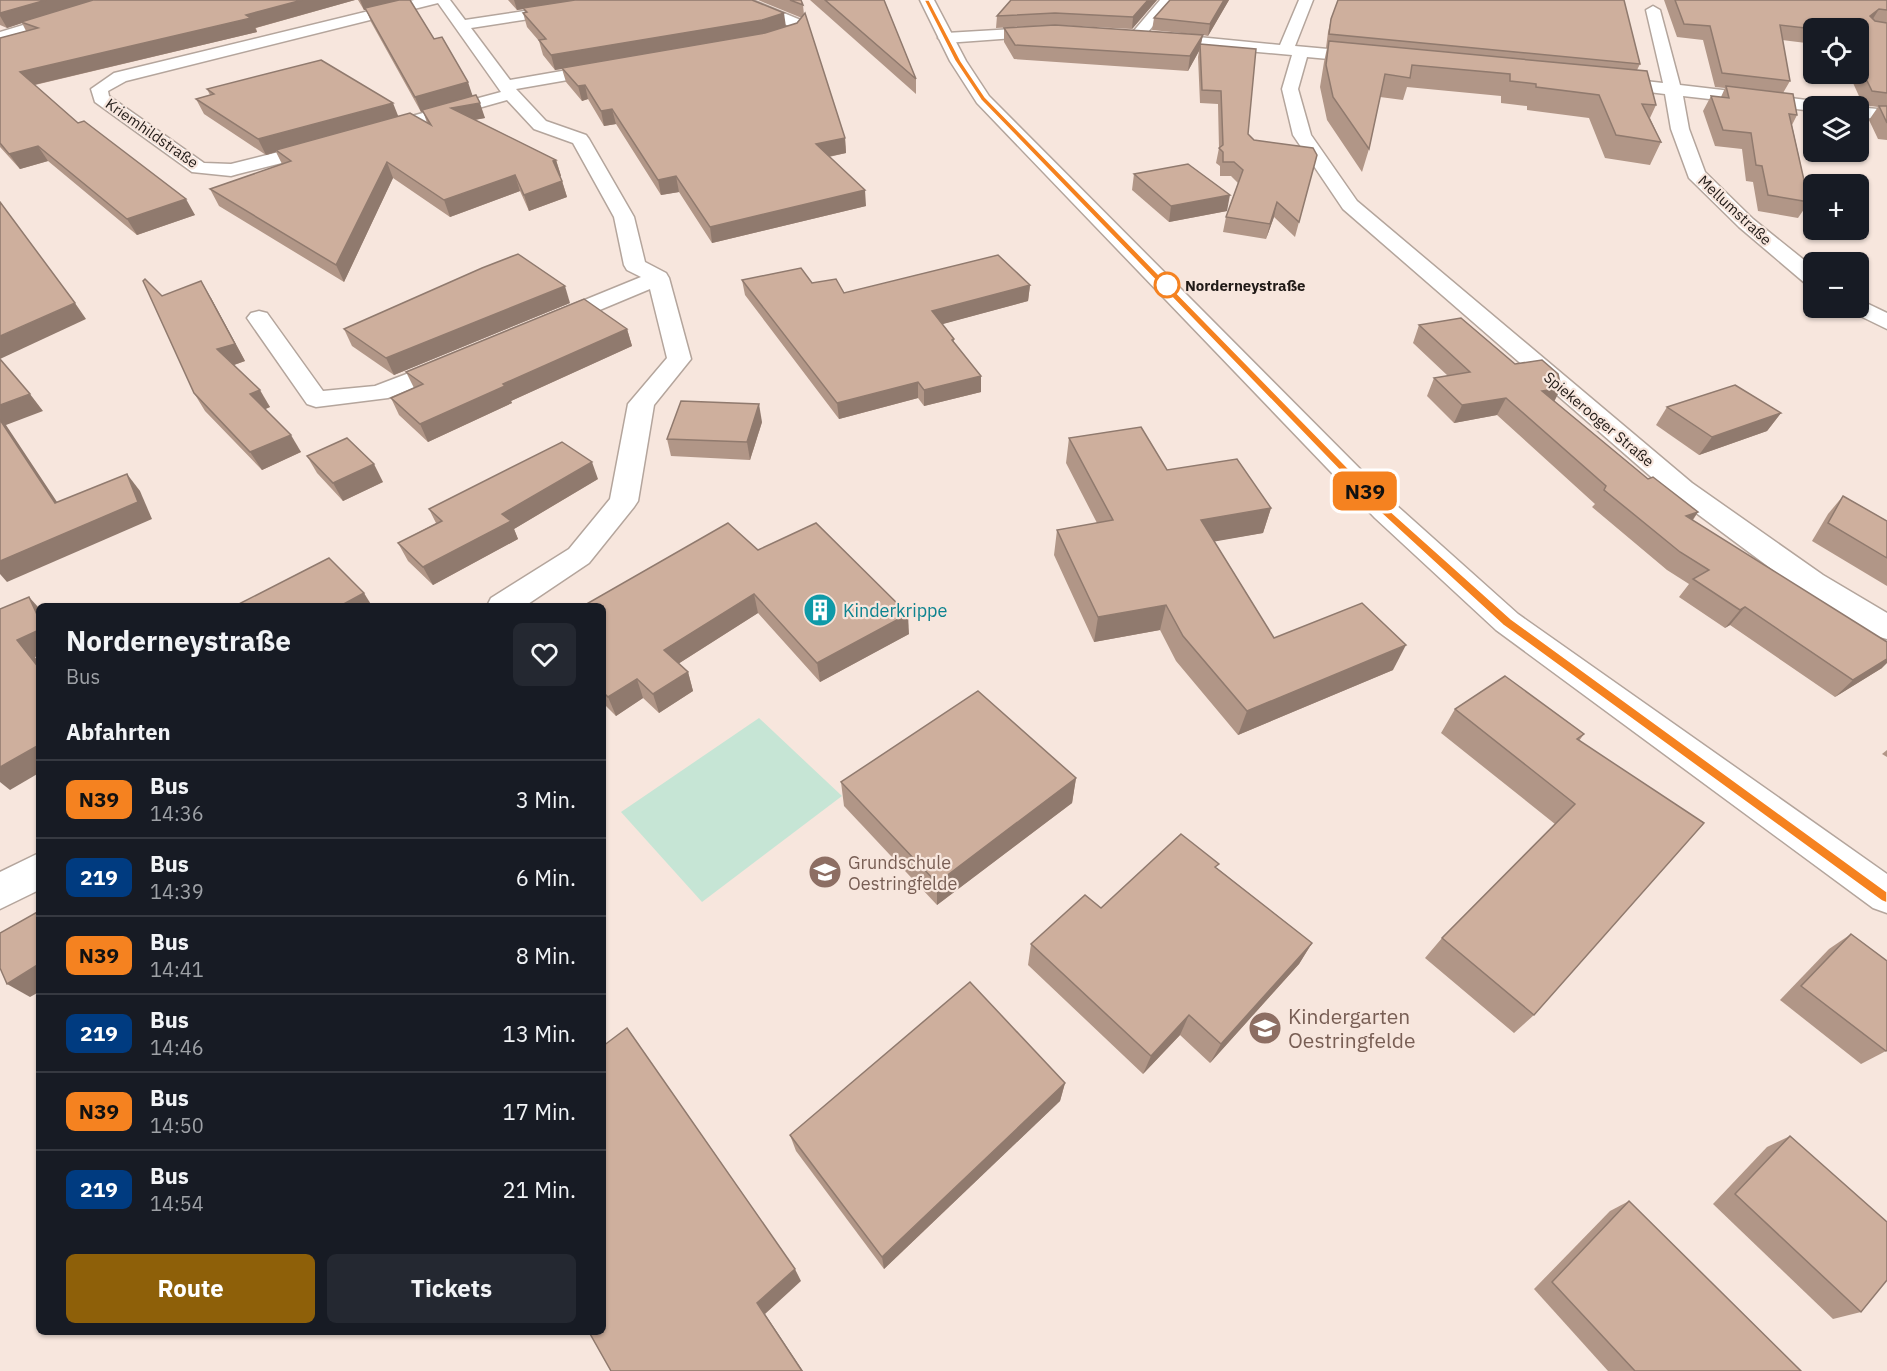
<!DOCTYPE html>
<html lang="de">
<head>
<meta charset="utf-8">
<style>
  body { margin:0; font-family:"IBM Plex Sans",sans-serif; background:#242831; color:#f1f3f6; height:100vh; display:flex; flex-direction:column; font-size:22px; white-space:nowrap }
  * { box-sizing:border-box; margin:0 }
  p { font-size:20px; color:#9ea1a6 }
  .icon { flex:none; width:33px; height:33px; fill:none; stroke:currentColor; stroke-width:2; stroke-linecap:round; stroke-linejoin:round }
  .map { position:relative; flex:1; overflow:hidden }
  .drawer { position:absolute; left:36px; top:603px; width:570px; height:732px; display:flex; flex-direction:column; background:#171b24; border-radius:9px; box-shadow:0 2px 4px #0004 }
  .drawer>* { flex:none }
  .badge { padding:0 12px; border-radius:9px; font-size:21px; line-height:39px }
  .controls { position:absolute; left:1803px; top:18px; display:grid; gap:12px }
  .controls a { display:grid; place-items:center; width:66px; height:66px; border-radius:9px; background:#171b24; box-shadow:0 2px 4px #0004; font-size:30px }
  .map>.badge { position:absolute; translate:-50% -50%; box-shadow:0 0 0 3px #fff }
  h2 { padding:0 30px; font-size:22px; line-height:54px }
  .round { display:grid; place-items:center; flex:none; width:63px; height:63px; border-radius:9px; background:#242831 }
  .summary { display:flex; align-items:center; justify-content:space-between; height:102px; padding:0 30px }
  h1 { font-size:28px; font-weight:700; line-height:45px }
  .action { display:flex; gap:12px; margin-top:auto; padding:12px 30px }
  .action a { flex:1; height:69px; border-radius:9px; background:#8e6009; color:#fff; font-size:24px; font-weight:700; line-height:69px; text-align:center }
  .action a+a { background:#242831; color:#f1f3f6 }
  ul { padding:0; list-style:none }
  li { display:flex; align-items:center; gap:18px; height:78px; padding:0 30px; border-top:2px solid #363941 }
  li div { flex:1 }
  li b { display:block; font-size:22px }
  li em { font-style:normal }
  li .badge { min-width:66px; font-weight:700; text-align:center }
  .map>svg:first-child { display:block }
</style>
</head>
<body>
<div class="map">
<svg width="1887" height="1371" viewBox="0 0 1887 1371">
  <rect width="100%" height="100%" fill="#f7e6dd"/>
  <polygon fill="#c6e5d5" points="759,718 842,796 702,902 621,812"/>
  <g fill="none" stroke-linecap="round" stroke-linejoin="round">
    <g stroke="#b4a59c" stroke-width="3">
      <g id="minor">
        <polygon points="106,0 128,0 126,3 0,42 0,32"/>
        <polygon points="414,0 450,0 465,20 598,0 634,0 627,4 471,28 510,80 608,63 616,68 608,73 516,89 546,121 586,135 589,139 634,217 645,262 666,273 669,278 691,359 654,405 638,501 634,507 589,563 525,606 487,606 491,598 569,549 610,499 628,404 667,358 650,289 559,327 551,329 543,327 539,322 543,317 641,277 627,270 624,265 614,217 573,143 534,129 507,100 383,135 371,135 368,131 371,127 501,92 438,3 126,81 108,91 109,96 204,163 231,164 322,141 329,143 331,147 329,151 238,174 231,176 192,172 95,102 91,89 114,73"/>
        <polygon points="732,0 752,0 803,21 806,24 798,35 759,46 753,44 751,41 753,38 787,29 789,26 734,3"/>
        <polygon points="1160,0 1175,0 1142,39 1132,39 1129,36 1132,33"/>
        <polygon points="1299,0 1313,0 1295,46 1372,53 1380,58 1372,63 1307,57 1298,89 1311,135 1357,201 1692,483 1823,575 1887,613 1887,639 1876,636 1801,591 1672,495 1343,209 1293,135 1282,89 1292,55 1157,43 1149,38 1157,33 1280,45"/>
        <polygon points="1653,6 1660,10 1680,85 1815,101 1821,102 1824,106 1814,106 1814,111 1683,96 1689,129 1705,172 1753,219 1814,268 1814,285 1806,284 1739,227 1689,178 1671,129 1665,94 1608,87 1600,82 1608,77 1663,83 1646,10"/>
        <polygon points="1049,27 1054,29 1057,32 1054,35 946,43 938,38 946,33"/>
        <polygon points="1858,107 1887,110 1887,120 1858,117"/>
        <polygon points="1858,299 1887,313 1887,329 1850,311 1848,308 1858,308"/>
        <polygon points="259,311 267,313 323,391 375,386 451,357 460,359 463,364 460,369 388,398 316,407 307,404 247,318 251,313"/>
        <polygon points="39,853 39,890 0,909 0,872"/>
      </g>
    </g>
    <g stroke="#b4a59c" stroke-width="3">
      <polygon id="tertiary" points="920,0 934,0 966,61 989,96 1395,504 1518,614 1887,874 1887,913 1873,908 1496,630 1375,518 977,103 950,61"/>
    </g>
    <use href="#minor" fill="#fff" fill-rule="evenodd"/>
    <use href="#tertiary" fill="#fff" fill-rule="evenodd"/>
  </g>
  <g fill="#b19687">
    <polygon points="0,0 355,0 256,28 257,32 35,85 78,123 195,215 137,235 48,161 20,169 0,147 0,38 26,31 22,23 7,28 0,25"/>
    <polygon points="358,0 410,0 434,39 473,96 485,118 475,120 556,160 561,176 560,176 562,181 567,197 529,211 520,191 450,217 393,178 344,282 219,206 210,189 282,164 276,152 266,155 204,114 196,99 210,95 207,89 398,116 427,123 423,111 421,112 371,22 366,9 364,10"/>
    <polygon points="508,0 752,0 786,27 797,23 802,18 758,0 801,0 803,5 804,15 845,138 846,153 829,157 866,206 712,243 679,192 661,195 616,124 604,126 588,99 582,101 566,82 562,69 555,70 543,55 539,41 527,27 523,13 525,13 524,9 517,10"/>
    <polygon points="810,0 884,0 916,79 916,94"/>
    <polygon points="1011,0 1157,0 1132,29 1054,25 996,28 997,16"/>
    <polygon points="1170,0 1229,0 1208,36 1203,35 1201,44 1248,134 1254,140 1317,155 1295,237 1274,217 1266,239 1223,232 1226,217 1238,183 1231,176 1220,176 1220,166 1216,163 1219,148 1218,104 1200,103 1198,57 1199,51 1188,71 1014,59 1004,42 1004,28 1201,35 1152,30 1154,18"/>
    <polygon points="1664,0 1887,0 1887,140 1878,139 1869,120 1878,107 1863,105 1849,74 1858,74 1858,28 1814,28 1814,44 1782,40 1790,81 1783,93 1797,115 1792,125 1809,202 1798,218 1758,211 1753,182 1746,181 1742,149 1715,146 1703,111 1711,96 1721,97 1725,88 1715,87 1703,40 1677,37"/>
    <polygon points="1331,19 1640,64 1637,70 1656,105 1650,118 1661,142 1650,165 1605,158 1589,118 1527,110 1527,106 1501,103 1501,96 1407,87 1403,100 1380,97 1369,149 1362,172 1327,120 1320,87 1324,62 1327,48 1326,48 1328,32"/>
    <polygon points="1134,174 1227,211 1169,222 1132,190"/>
    <polygon points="742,280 844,293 1030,285 1028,301 942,324 954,339 954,343 981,376 981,392 924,406 918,398 839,419 745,295"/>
    <polygon points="162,296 211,298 245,361 234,365 270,407 265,409 301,452 262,470 205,411 194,393"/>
    <polygon points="570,303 394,375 352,346 344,329"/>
    <polygon points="1419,325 1554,402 1648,479 1698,512 1693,520 1882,668 1835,697 1730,625 1725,628 1679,597 1689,584 1667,570 1592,507 1595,504 1497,415 1454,423 1427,396 1434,378 1448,376 1413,343"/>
    <polygon points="627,329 632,346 511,401 512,403 428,442 399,415 391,398 414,388 406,372"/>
    <polygon points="1667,407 1781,413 1767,431 1699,455 1656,425"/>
    <polygon points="762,422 750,460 671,456 667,439"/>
    <polygon points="1069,438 1167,470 1271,508 1263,533 1214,541 1274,638 1393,670 1238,735 1176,661 1160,630 1094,642 1054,555 1057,530 1097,523 1066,463"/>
    <polygon points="307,456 383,482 343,501 317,473"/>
    <polygon points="598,479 514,529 518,539 433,585 408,561 398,543 436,523 429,509"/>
    <polygon points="1843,496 1887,521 1887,586 1812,541 1828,514"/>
    <polygon points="758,550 909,634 820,682 758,613 678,664 688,672 693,691 659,713 643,698 616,716 603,703 603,606"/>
    <polygon points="1455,709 1584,734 1579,741 1704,823 1534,1015 1514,1033 1425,958 1442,938 1555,824 1441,733"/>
    <polygon points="1887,750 1887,757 1882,754"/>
    <polygon points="1076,778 1072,803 937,905 844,806 841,782"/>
    <polygon points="1217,868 1312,943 1299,964 1210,1063 1180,1035 1143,1074 1028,965 1031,944 1101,908"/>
    <polygon points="1851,934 1886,1051 1861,1064 1780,1000 1829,949"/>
    <polygon points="1065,1083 1060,1101 884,1269 796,1151 790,1135"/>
    <polygon points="1790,1136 1861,1312 1833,1319 1713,1204 1767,1147"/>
    <polygon points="1629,1201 1801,1371 1608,1371 1534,1289 1610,1211"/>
  </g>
  <g fill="#907a6e">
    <polygon points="46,0 98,0 21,22 22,23 7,28 0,16 0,13"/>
    <polygon points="302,0 355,0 255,28 257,32 29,86 20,72 246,15"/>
    <polygon points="360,0 404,0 364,10"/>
    <polygon points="514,0 583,0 517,10"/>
    <polygon points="1148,0 1157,0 1132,29 1133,17"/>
    <polygon points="1224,0 1229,0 1208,36 1210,24"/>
    <polygon points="1879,9 1871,22 1870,16"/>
    <polygon points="784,13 786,27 763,34 555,70 551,55"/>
    <polygon points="1203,35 1199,51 1188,71 1190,56"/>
    <polygon points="468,82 473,97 421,112 415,97"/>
    <polygon points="585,85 588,99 582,101 578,86"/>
    <polygon points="393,103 399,118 276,150 276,152 266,155 258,139"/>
    <polygon points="480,103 485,118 456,123 451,108"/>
    <polygon points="612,109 616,124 604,126 601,111"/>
    <polygon points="845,138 846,153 817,159 816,144"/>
    <polygon points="38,146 48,161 20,169 9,154"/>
    <polygon points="556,160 561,176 557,177 553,161"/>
    <polygon points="387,162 393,178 344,282 336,265"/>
    <polygon points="515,175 520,191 450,217 444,200"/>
    <polygon points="676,176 679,192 661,195 658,180"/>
    <polygon points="562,181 567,197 529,211 524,195"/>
    <polygon points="865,190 866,206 712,243 710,227"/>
    <polygon points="1230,195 1227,211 1169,222 1171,206"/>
    <polygon points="186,199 195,215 137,235 127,219"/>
    <polygon points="1277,202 1274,217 1266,239 1270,224"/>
    <polygon points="201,281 211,298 245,361 228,367 217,349"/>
    <polygon points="1030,285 1028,301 932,327 932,311"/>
    <polygon points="565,286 570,303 394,375 386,358"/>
    <polygon points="75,303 86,319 0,359 0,336"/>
    <polygon points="627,329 632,346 511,401 512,403 428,442 420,424 503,384"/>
    <polygon points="981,376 981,392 924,406 924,390"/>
    <polygon points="918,382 918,398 839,419 837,403"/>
    <polygon points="1561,388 1552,406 1542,391"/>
    <polygon points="260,390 270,407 261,411 250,394"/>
    <polygon points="30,394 43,411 6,425 69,520 55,503 0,420 0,405"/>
    <polygon points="1506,398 1497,415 1454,423 1462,405"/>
    <polygon points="759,404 762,422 750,460 747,442"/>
    <polygon points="1781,413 1767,431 1699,455 1712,437"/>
    <polygon points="291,435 301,452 262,470 250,452"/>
    <polygon points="592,462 598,479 514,529 518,539 433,585 423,567 502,514"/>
    <polygon points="374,464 383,482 343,501 333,483"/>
    <polygon points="127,474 140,491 152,519 7,582 0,574 0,561"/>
    <polygon points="1271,508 1263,533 1195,545 1201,520"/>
    <polygon points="1698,512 1685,530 1686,516"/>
    <polygon points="364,593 372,606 340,606"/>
    <polygon points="754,594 758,613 670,669 664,650"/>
    <polygon points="29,597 39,608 39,619"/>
    <polygon points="1166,605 1160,630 1094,642 1098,617"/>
    <polygon points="1745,607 1730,625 1725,628 1740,610"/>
    <polygon points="908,614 909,634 820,682 817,663"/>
    <polygon points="39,630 39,656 35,657 39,663 39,668 17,640"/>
    <polygon points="1406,645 1393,670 1238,735 1247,711"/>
    <polygon points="1887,659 1887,663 1882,668 1835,697 1853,680"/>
    <polygon points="688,672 693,691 659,713 653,694"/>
    <polygon points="637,679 643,698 616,716 608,697"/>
    <polygon points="39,745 39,773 10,790 0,782 0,767"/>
    <polygon points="1076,778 1072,803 937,905 937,883"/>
    <polygon points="1312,943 1299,964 1210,1063 1221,1044"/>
    <polygon points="39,964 39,992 30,997 7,984"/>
    <polygon points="1189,1015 1180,1035 1143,1074 1151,1056"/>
    <polygon points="1065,1083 1060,1101 884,1269 882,1257"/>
    <polygon points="795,1269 801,1281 765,1314 803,1371 802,1371 757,1303"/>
  </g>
  <g fill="#ceaf9d" stroke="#907a6e" stroke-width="1.5">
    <polygon points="0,0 46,0 0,13"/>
    <polygon points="93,0 302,0 246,15 251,18 20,72 78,123 84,121 186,199 127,219 38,146 9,154 0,143 0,38 38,28 21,22"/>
    <polygon points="399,0 410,0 434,39 442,37 468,82 415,97 365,8"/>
    <polygon points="575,0 752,0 784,13 762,20 551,55 539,40 546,39 523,13 527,12 523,8"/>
    <polygon points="790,0 801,0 803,5"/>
    <polygon points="825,0 884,0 916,79"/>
    <polygon points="1011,0 1148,0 1133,17 1055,13 997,16"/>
    <polygon points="1170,0 1224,0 1210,24 1154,18"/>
    <polygon points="1338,0 1624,0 1640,64 1329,34 1331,19"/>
    <polygon points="1675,0 1887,0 1887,10 1879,9 1870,16 1875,21 1887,23 1887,93 1872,91 1858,62 1858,28 1814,29 1780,25 1790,81 1722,73 1710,26 1684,24"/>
    <polygon points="805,13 845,138 816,144 865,190 710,227 676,176 658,180 612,109 601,111 585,85 578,86 562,68 765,33 797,23"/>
    <polygon points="1055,25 1203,35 1190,56 1015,45 1004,28"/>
    <polygon points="1329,41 1647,71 1656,105 1642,104 1661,142 1616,135 1599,95 1536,87 1536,84 1510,81 1510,74 1412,65 1410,78 1385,74 1369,149 1333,97 1326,65"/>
    <polygon points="1200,44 1256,49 1248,134 1254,140 1313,148 1317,155 1299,222 1277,202 1270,224 1226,217 1243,170 1234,162 1223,162 1223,152 1219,148 1223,145 1221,91 1202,90"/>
    <polygon points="321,60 393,103 258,139 196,99 214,94 207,89"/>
    <polygon points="1726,86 1793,94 1797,115 1789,114 1809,202 1768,195 1762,166 1756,165 1751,133 1723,130 1711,96 1729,98"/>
    <polygon points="476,95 480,103 451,108 556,160 553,161 562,181 524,195 515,175 444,200 387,162 336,265 210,189 291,161 276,150 410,113 431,125 422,110"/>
    <polygon points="1879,106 1887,106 1887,123"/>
    <polygon points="1188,164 1230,195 1171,206 1134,174"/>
    <polygon points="0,202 75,303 0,336"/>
    <polygon points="518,254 565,286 386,358 344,329 482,268"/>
    <polygon points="998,255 1030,285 932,311 954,339 952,340 981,376 924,390 918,382 837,403 742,280 801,268 812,283 836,279 844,293"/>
    <polygon points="145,279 162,296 201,281 235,344 217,349 260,390 250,394 291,435 250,452 194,393 143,281"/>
    <polygon points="584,299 627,329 503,384 505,386 420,424 391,398 423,384 406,372"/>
    <polygon points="1461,318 1515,364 1542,360 1558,374 1561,388 1542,391 1648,479 1653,477 1698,512 1686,516 1887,642 1887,659 1853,680 1745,607 1740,610 1693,579 1709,570 1680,552 1604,490 1606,486 1506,398 1462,405 1434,378 1470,372 1419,325"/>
    <polygon points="0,359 30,394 0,405"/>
    <polygon points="1735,385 1781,413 1712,437 1667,407"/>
    <polygon points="681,401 759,404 747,442 667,439"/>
    <polygon points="0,420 55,503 127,474 138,502 0,561"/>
    <polygon points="1141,427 1167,470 1237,459 1271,508 1201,520 1274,638 1362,603 1406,645 1247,711 1183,636 1166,605 1098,617 1057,530 1113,520 1069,438"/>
    <polygon points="347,438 374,464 333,483 307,456"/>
    <polygon points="562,442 592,462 502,514 511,521 423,567 398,543 442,521 429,509"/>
    <polygon points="1843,496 1887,521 1887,558 1828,523"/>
    <polygon points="728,523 758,550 816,523 908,614 817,663 754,594 664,650 688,672 653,694 637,679 608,697 603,692 603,606 583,606"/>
    <polygon points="329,558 364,593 340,606 235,606"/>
    <polygon points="29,597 39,619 39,630 17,640 39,668 39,745 0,767 0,609"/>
    <polygon points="1505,676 1584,734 1577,739 1704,823 1534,1015 1442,938 1575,804 1455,709"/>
    <polygon points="978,691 1076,778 937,883 841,782"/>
    <polygon points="1181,834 1219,864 1215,867 1312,943 1221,1044 1189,1015 1151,1056 1031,944 1085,895 1101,908"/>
    <polygon points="39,911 39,964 7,984 0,968 0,933"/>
    <polygon points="1851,934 1887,961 1887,1050 1886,1051 1801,986"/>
    <polygon points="970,982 1065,1083 882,1257 790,1135"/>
    <polygon points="627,1028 795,1269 757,1303 802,1371 611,1371 589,1332 603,1332 603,1046"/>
    <polygon points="1790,1136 1887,1222 1887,1280 1861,1312 1735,1194"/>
    <polygon points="1629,1201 1801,1371 1635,1371 1552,1282"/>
  </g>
  <polygon fill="#f58220" stroke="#fff" stroke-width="1.5" points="924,0 929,0 961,61 985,97 1388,509 1511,619 1887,892 1887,903 1882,901 1503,625 1381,513 981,100 955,61"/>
  <defs>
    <g id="building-disc" transform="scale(1.725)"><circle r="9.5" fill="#0f9aa8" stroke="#f7e6dd"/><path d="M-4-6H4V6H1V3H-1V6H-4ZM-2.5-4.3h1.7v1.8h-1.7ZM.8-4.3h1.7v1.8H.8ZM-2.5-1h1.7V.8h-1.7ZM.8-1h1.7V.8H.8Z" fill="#fff"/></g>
    <g id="school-disc" transform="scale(1.725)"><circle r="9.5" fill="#8d6e63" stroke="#f7e6dd"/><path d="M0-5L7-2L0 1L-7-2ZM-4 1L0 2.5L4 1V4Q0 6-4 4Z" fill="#fff"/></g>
  </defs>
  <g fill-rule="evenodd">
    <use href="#building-disc" x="820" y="610"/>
    <use href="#school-disc" x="825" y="872"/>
    <use href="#school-disc" x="1265" y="1028"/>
  </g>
  <circle fill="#fff" stroke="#f58220" stroke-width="3" cx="1167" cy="285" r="12"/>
  <g text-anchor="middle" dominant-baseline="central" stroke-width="4.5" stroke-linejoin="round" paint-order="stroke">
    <g font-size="15" fill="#201a17" stroke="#f7e6dd">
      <text transform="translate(152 133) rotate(35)">Kriemhildstraße</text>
      <text transform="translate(1735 210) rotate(43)">Mellumstraße</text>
      <text transform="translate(1599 419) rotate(40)">Spiekerooger Straße</text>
    </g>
    <g font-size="15" font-weight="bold" fill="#201a17" stroke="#f7e6dd" text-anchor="start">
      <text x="1185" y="285">Norderneystraße</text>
    </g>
    <g font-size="18" fill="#0d838f" stroke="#f7e6dd" text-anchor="start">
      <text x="843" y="610">Kinderkrippe</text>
    </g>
    <g font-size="18" fill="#785e54" stroke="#f7e6dd" text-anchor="start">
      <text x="848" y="862">Grundschule<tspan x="848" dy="21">Oestringfelde</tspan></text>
    </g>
    <g font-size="21" fill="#785e54" stroke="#f7e6dd" text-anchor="start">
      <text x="1288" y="1016">Kindergarten<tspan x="1288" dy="24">Oestringfelde</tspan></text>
    </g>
  </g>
</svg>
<div class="controls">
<a><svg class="icon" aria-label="locate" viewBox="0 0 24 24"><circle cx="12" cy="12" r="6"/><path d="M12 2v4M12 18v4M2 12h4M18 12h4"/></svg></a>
<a><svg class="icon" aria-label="layers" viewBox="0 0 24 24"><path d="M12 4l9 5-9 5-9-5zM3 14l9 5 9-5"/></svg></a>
<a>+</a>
<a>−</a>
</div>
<b class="badge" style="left:1365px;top:491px;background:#f58220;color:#111">N39</b>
<section class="drawer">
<div class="summary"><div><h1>Norderneystraße</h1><p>Bus</p></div><a class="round"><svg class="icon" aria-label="heart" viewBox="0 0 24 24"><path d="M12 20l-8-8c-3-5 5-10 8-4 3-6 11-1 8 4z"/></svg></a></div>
<h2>Abfahrten</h2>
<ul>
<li><span class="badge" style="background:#f58220;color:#111">N39</span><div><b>Bus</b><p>14:36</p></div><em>3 Min.</em></li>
<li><span class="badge" style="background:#003b80;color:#fff">219</span><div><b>Bus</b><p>14:39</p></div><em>6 Min.</em></li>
<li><span class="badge" style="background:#f58220;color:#111">N39</span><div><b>Bus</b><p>14:41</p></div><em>8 Min.</em></li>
<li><span class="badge" style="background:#003b80;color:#fff">219</span><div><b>Bus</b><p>14:46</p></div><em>13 Min.</em></li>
<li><span class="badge" style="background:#f58220;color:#111">N39</span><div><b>Bus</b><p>14:50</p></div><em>17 Min.</em></li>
<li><span class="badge" style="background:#003b80;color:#fff">219</span><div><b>Bus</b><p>14:54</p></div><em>21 Min.</em></li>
</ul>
<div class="action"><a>Route</a><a>Tickets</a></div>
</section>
</div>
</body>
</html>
